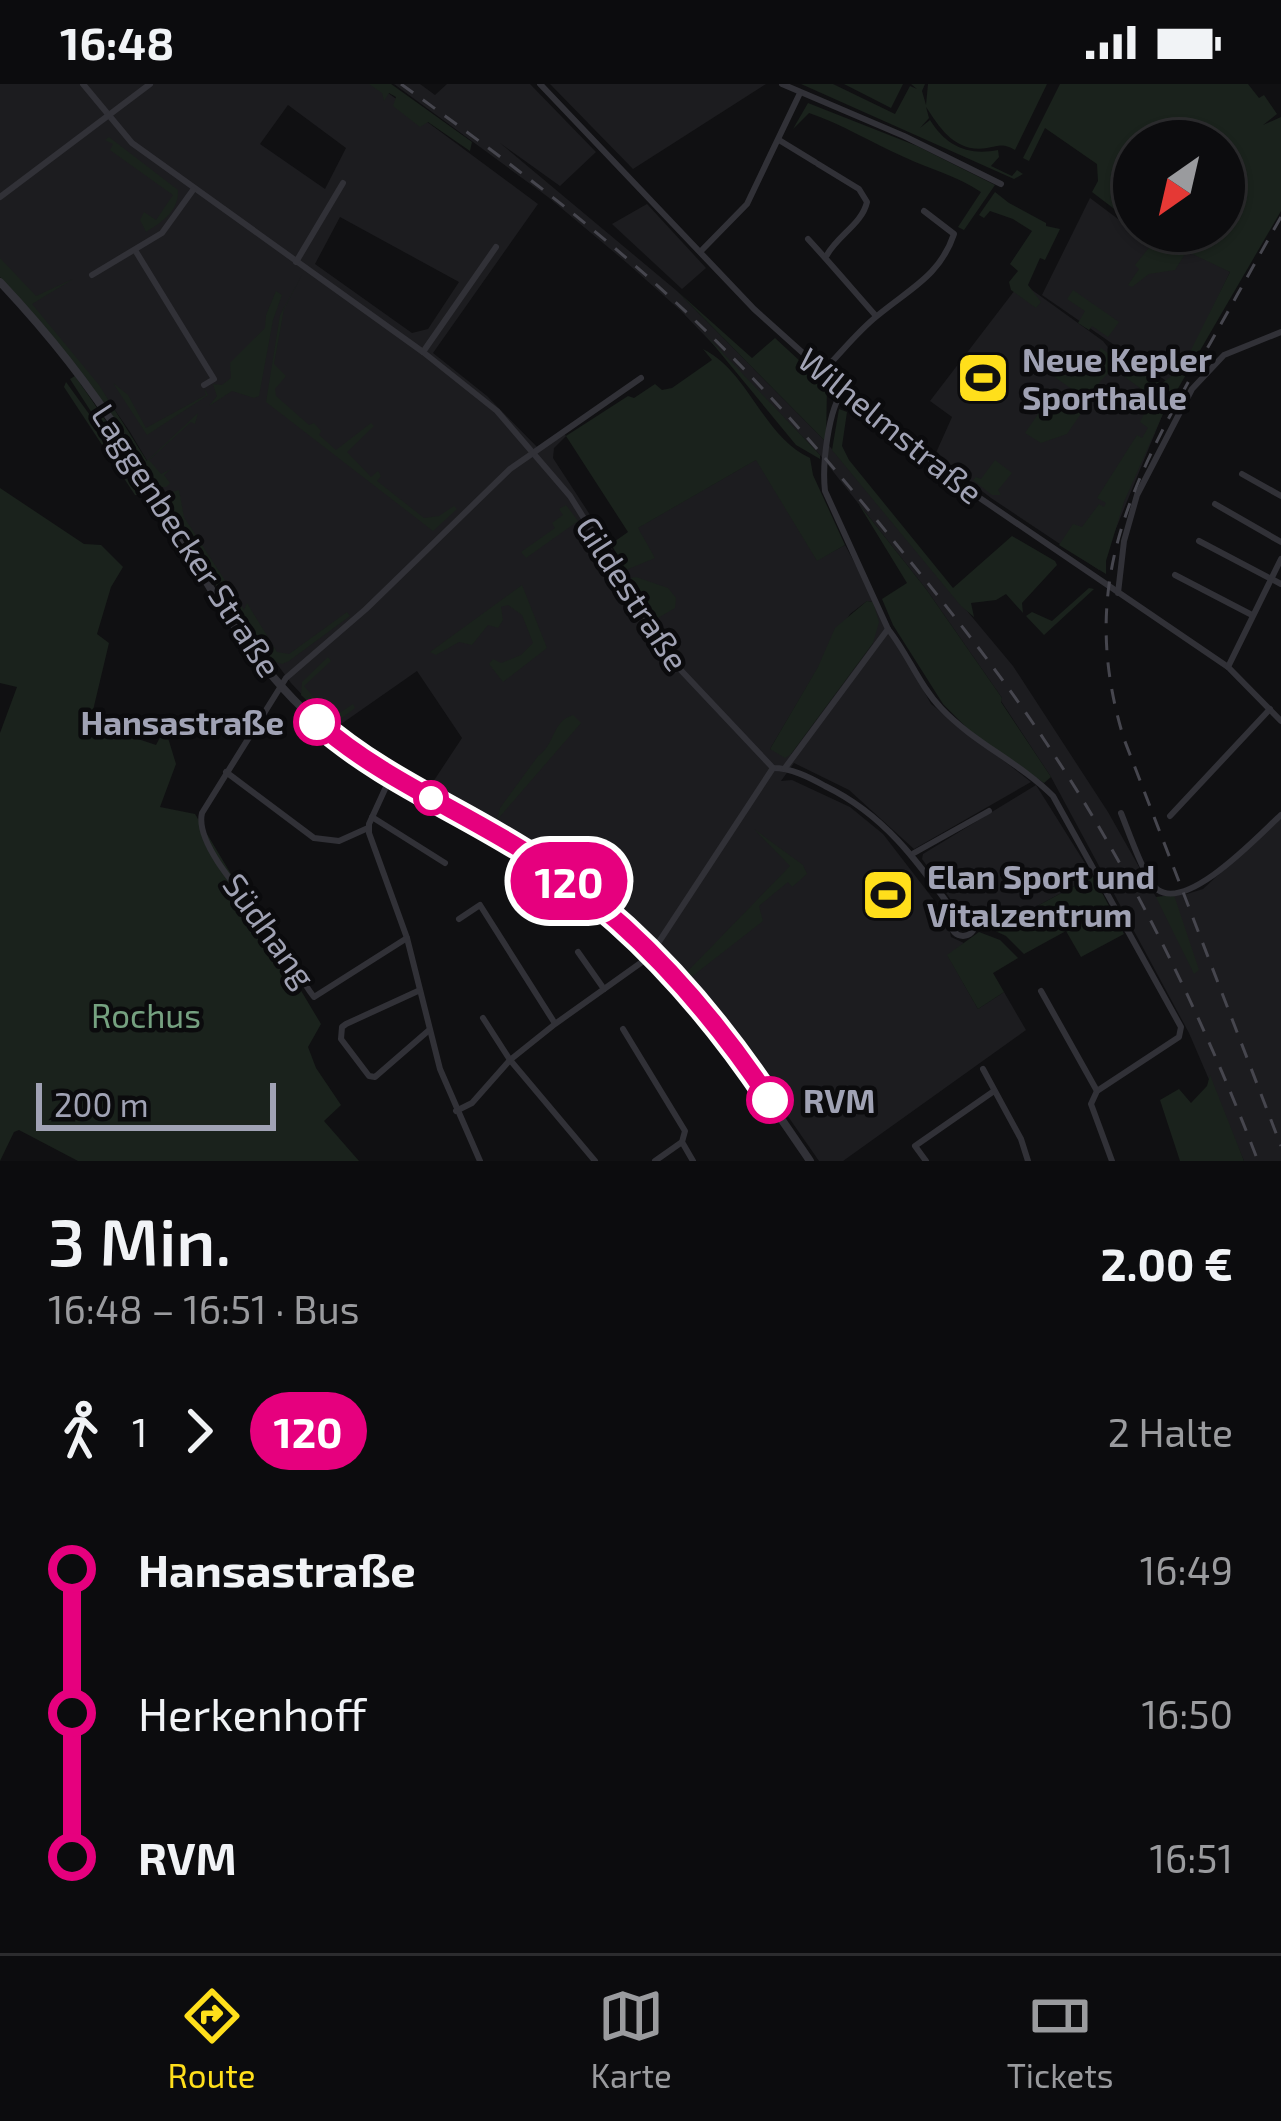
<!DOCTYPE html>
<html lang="de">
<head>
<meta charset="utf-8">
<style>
  body { margin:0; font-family:"Exo 2",sans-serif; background:#151517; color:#f1f3f6; height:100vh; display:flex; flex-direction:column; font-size:45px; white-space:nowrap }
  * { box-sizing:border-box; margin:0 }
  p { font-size:39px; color:#9a9b9e }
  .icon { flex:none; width:66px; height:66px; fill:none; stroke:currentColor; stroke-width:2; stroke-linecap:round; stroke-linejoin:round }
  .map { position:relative; height:1077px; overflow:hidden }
  .details { display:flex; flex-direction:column; background:#0c0c0e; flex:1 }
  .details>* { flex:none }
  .badge { padding:0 24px; border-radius:39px; font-size:42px; line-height:78px }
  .needle { width:78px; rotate:214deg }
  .fabs { position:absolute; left:1113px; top:36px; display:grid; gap:24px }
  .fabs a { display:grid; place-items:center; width:132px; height:132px; border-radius:50%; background:#0c0c0e; box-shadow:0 3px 9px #0004,0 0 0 3px #2c2c2e; font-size:60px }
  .scale { position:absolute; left:36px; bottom:30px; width:240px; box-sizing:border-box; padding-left:12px; border:6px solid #a0a2b4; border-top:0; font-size:33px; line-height:42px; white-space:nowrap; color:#a0a2b4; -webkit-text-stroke:9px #0b0b0d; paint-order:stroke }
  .map>.badge { position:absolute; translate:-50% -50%; box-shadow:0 0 0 6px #fff }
  .legs { display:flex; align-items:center; gap:18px; height:132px; padding:0 48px; font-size:39px }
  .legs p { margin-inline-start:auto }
  .head { display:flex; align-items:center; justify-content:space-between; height:204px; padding:0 48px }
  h1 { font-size:66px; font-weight:600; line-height:90px }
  ul { padding:0 48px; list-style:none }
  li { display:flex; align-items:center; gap:42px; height:144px; font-size:45px }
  li i { display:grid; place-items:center; width:18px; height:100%; margin:0 15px; background:currentColor }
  li i::after { content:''; width:30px; height:30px; margin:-15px; border:9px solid; border-radius:50%; background:#0c0c0e }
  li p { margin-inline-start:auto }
  li:first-child i { background:linear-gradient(#0000 50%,currentColor 0) }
  li:last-child i { background:linear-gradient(currentColor 50%,#0000 0) }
  .status { display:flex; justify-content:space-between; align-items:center; height:84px; padding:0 60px; background:#0c0c0e; direction:ltr }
  .status svg { height:33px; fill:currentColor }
  .tabs { display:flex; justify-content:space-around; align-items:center; height:168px; border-top:3px solid #2c2c2e; background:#0c0c0e; font-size:33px; color:#9a9b9e }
  .tabs a { display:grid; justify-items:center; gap:6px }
  .tabs .on { color:#ffdf1b }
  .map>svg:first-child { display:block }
</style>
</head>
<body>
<div class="status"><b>16:48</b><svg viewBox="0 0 49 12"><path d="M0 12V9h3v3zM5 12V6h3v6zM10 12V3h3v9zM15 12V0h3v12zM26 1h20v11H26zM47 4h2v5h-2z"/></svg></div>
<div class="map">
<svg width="1281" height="1077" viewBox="0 0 1281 1077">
  <rect width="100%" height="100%" fill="#101012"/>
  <g fill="#1c1c1f" fill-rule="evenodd">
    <path d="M0,0H376L538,120L433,269L487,312L539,365L564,350L566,352L554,364L553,374L626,486L637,444L757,375L817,476L845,461L931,620L1031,698L914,765L849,706L794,679L781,697L792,696L850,723L883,750L947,833L951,853L964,859L948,872L978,925L1004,908L1026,946L843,1077H819L735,956L657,868L584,801L429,704L462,654L417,587L334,645L291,599L227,512L130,348L97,300L0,184ZM288,21L346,64L325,105L260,60ZM340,133L459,198L428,245L412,249L315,180ZM867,517L873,518V559L791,670L770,665L850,530Z"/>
    <polygon points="394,0 420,0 435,11 447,0 530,0 596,68 560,102 500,59 677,207 826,358 1013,582 1108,728 1156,813 1187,810 1203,805 1281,733 1281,1077 1244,1077 1189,949 1051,693 1001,617 1002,614 926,505 820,371 681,227 627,179 548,113"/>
    <polygon points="550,0 766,0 633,85"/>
    <polygon points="1090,114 1134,147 1154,156 1157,153 1183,159 1230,188 1175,303 1042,211"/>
    <polygon points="647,120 706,184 682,205 612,140"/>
    <polygon points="1021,198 1103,257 1162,332 1099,486 991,414 935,371 952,333 930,317"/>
    <polygon points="1036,701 1093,792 993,846 980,842 974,828 951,816 922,775 923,770"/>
  </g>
  <g fill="#1a221c">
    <polygon points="369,0 391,0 472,58 470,67 428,38 420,43 393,22 396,13 389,9 384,17 382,9"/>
    <path d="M801,0H833L895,30L910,2L917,5L911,0H925L922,7L926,21L928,0H1047L1015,66C1002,59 1000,62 987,64C955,69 940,44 926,23L929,34L920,44L930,36C946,62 968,72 998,66L999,73L991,82L1012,92L1017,86L1023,90L1014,95Z"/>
    <polygon points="844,0 903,0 891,24"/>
    <polygon points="1060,0 1248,0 1259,14 1264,11 1277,30 1263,41 1281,33 1281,127 1162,332 1124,418 1106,477 1106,490 1059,461 1073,440 1082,443 1099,420 1104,423 1106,419 1097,414 1137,351 1142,354 1148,344 1140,338 1144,330 1137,326 1133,331 1124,324 1140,304 1122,291 1129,279 1161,300 1182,284 1230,188 1182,165 1185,170 1175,186 1149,190 1132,203 1128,201 1139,185 1135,181 1157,154 1144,147 1224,147 1224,57 1134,57 1134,140 1092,108 1098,97 1097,80 1045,44 1029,77 1023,74"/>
    <path d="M808,19L917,62L995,101L964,146L958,143L981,108C956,91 931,86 904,73C872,59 842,40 809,29L793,45Z"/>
    <path d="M109,53L178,106C179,127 162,138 146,148L140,136L144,128L156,136L173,111L110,66L113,60L105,56Z"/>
    <polygon points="995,108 1009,119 1046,139 1046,142 1060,145 1045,176 1040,174 1028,201 1041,218 1036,224 1011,206 1009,198 1018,187 1010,180 1032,147 1013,135 990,127 984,134 979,131"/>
    <polygon points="0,174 36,212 73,195 32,220 99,301 147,377 198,329 195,340 191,338 149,376 161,390 171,385 164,391 170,399 166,403 156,403 93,304 0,193"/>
    <polygon points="302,191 284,225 274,280 286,292 275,305 276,312 309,341 314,339 321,347 319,351 336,366 371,339 374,342 347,368 371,393 378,387 381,392 377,397 424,434 439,432 454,422 457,425 433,447 266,318 280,231"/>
    <polygon points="1073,206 1119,238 1108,253 1092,242 1089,246 1078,239 1085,227 1067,215"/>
    <polygon points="276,207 282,211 273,236 259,312 254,314 232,307 209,322 217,312 213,300 222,301 231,294 230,279 265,244 266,231"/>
    <polygon points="677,207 752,274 775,254 827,302 826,358"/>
    <polygon points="703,248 820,371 820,375 796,361"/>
    <polygon points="1101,264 1123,280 1118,288 1112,285 1085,314 1053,292 1058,286 1068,293 1074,286 1082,291"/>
    <path d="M703,265C749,288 762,351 810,374L813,391L845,461L817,477L756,376L638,444L655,474L626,486L611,460L628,448L566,352L628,312L634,314L655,300L662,306L672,304L712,276Z"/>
    <polygon points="75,292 124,363 150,412 143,408 70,295"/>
    <polygon points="66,298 102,348 139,411 135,411 64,303"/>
    <polygon points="113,299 128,311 146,344 206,311 204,304 208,311 147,351"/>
    <polygon points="1056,304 1084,325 1067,350 1041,359 1025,349"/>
    <polygon points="839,325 847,328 842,362 849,376 953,504 1012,452 1055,477 1057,481 1022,519 1023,529 1006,510 996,516 971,519 974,533 961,522 832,366"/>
    <polygon points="995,376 1012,389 998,406 1001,411 992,411 973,396 976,393 981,395"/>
    <polygon points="0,404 84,460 101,461 123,483 111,503 97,550 109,559 90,639 156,661 165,644 176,680 160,723 195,730 321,940 308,963 316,984 341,1021 324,1037 359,1077 78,1077 19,1046 14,1048 0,1077 0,649 17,603 0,599"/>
    <polygon points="179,406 184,433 244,526 247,519 277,568 289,570 347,528 350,532 289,577 282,580 272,577 217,503 167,422 168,409"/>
    <polygon points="858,419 926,505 1002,614 1001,618 1051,693 1044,699 976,653 943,620 893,541 882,515 907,499"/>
    <polygon points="566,421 578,437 526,474 521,468 555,444 552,439 563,431 559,425"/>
    <polygon points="636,493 668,504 676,514 675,524 656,535 631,494"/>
    <polygon points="522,501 547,564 503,598 489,580 493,575 501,579 521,571 533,559 522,531 508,521 501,523 503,536 498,544 488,541 472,561 459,558 436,571 430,568"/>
    <polygon points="1089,504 1094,505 1044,551 1026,532 1032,528 1052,537"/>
    <polygon points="867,517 873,518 879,538 873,559 791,670 785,674 770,665 818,583 835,544"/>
    <polygon points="328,573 331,577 304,602 332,634 353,620 355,624 334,640 353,654 349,656 301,611 302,598"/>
    <path d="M573,631L581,639L497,736L500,724L538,672C556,660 551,638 573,631Z"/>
    <polygon points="754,745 803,781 807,790 792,803 788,798 759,822 763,837 690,894 730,938 728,942 683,892 790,782"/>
    <polygon points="1093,792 1124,850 1081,873 1066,847 1024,870 1006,852 993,846"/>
    <polygon points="1174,811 1199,886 1194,890 1156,813"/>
    <polygon points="979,848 1000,856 1018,874 993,889 1004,908 978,925 947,871"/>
    <polygon points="1210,991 1244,1077 1180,1077 1160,1016 1179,1005 1191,1019 1207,1002"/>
  </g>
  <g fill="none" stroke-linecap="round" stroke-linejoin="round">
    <g stroke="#313137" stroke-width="6">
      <path d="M83,0L132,59L423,268L497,327L570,412L675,580L773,684C791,684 809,693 825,702C885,731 918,778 956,831"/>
      <polyline points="540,0 754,225 823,287 968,406 1228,583 1281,637"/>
      <polyline points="782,0 904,52 1001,100"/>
      <polyline points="779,56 815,78"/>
      <path d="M818,80L859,105L867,118C862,140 838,151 827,171"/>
      <polyline points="0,113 150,0"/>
      <path d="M808,155C831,180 853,206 876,232"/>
      <polyline points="135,166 214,295 204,301"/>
      <polyline points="701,167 747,120 800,9"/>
      <polyline points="296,178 343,99"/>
      <polyline points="92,191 162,149 193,106"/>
      <polyline points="423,268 496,163"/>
      <path d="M823,287C841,269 857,248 877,232C909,205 940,192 954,150L924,127"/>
      <polyline points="1242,390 1281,412"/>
      <polyline points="1215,420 1281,458"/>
      <polyline points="1199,457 1281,500"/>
      <polyline points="1175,491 1252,531"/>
      <polyline points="1118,509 1124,457 1137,411 1192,305 1224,271 1281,248"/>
      <path d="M888,545C908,570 919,601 941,624C974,659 1019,678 1053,712L1181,943L1179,953L1097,1007L1091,1020L1112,1077"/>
      <polyline points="1228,583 1281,475"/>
      <path d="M785,684L888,545L825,407C822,381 828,325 844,305"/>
      <polyline points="226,688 314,754 339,757 368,744"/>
      <polyline points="391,692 369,740 369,749 407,854 440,985 480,1077"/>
      <path d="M1121,729C1128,746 1145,796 1158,806C1189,827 1260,750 1281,731"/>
      <polyline points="1170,732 1270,625"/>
      <polyline points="372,733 445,779"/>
      <polyline points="914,769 989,727"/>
      <circle cx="963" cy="840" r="12"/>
      <polyline points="459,835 480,821 554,938"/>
      <path d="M407,854L314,913C298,893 289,868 274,848C253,821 194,763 202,729L286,594L366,525L510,385L641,294"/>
      <polyline points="578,868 604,905"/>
      <polyline points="418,907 346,940 342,943 341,955 369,992 375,993 428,947"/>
      <polyline points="1041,907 1097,1007"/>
      <polyline points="483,934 510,976 595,1077"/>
      <polyline points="623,945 685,1047 682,1058 693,1077"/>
      <polyline points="983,985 1021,1055 1028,1077"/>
      <polyline points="456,1027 472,1019 510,976 555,940 649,873 773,684"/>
      <polyline points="655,1077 682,1058"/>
      <polyline points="926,1077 915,1062 994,1007"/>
    </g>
    <path stroke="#313137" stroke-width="8" d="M0,198C46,247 88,299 124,356C178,443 221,540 293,615C370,695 478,731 567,796C672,873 737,970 810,1077"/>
    <g stroke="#46464e" stroke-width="3" stroke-dasharray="15 12" stroke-linecap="butt">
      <path d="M401,0C494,67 587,136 671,214C752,288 823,369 892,455C945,520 998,586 1045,657C1132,787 1202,931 1258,1077"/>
      <path d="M1281,133C1252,184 1224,235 1195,286C1125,411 1079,509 1124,655L1281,1062"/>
    </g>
  </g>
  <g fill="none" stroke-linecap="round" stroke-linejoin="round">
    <g stroke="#fff" stroke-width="27">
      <path id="line-1" d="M317,638C379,693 458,725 527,769C627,831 705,919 770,1016"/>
    </g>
    <use href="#line-1" stroke="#e6007e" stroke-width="18"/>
  </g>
  <defs>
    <g id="stadium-square" transform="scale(2.7)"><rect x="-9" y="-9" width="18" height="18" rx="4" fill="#ffdf1b" stroke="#0b0b0d"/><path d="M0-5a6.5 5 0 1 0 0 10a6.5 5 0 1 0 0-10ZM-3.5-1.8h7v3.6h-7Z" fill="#111"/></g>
  </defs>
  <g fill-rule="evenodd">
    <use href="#stadium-square" x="983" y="294"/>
    <use href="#stadium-square" x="888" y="811"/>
  </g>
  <g fill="#fff" stroke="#e6007e" stroke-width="6">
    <circle cx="317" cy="638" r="21"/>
    <circle cx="431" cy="714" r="15"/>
    <circle cx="770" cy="1016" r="21"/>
  </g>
  <g text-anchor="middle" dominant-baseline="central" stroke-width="9" stroke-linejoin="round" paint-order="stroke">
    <g font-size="33" font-weight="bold" fill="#a0a2b4" stroke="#0b0b0d" text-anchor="start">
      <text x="1022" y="275">Neue Kepler<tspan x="1022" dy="38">Sporthalle</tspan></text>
      <text x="927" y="792">Elan Sport und<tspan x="927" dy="38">Vitalzentrum</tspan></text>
    </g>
    <g font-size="33" fill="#a0a2b4" stroke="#0b0b0d">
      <text transform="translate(891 341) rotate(39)">Wilhelmstraße</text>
      <text transform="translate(187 456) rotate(57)">Laggenbecker Straße</text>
      <text transform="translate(633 509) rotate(57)">Gildestraße</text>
      <text transform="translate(270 846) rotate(54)">Südhang</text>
    </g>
    <g font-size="33" font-weight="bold" fill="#a0a2b4" stroke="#0b0b0d" text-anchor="end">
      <text x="284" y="638">Hansastraße</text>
      <text x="803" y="1016" text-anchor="start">RVM</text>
    </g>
    <g font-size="33" fill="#75a180" stroke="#0b0b0d">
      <text x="146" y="931">Rochus</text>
    </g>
  </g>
</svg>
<div class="fabs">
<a><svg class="needle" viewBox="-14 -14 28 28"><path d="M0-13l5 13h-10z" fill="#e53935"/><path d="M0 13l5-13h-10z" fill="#9a9b9e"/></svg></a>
</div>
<div class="scale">200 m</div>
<b class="badge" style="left:569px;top:797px;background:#e6007e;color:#fff">120</b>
</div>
<section class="details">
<div class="head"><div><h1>3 Min.</h1><p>16:48 – 16:51 · Bus</p></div><b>2.00 €</b></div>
<div class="legs"><svg class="icon" aria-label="walk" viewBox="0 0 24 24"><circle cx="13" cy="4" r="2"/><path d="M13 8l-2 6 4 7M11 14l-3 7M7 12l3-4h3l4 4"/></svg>1<svg class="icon" aria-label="forward" viewBox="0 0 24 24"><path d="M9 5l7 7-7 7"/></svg><b class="badge" style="background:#e6007e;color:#fff">120</b><p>2 Halte</p></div>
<ul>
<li><i style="color:#e6007e"></i><b>Hansastraße</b><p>16:49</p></li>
<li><i style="color:#e6007e"></i><span>Herkenhoff</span><p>16:50</p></li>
<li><i style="color:#e6007e"></i><b>RVM</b><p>16:51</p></li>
</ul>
</section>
<nav class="tabs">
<a class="on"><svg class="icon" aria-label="directions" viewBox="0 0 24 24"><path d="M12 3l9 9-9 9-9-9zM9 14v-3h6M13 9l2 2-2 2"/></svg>Route</a>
<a><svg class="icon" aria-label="map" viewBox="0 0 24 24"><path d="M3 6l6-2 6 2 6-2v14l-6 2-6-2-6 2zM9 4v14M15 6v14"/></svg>Karte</a>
<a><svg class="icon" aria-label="tickets" viewBox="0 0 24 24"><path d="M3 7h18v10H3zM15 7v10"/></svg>Tickets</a>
</nav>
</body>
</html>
